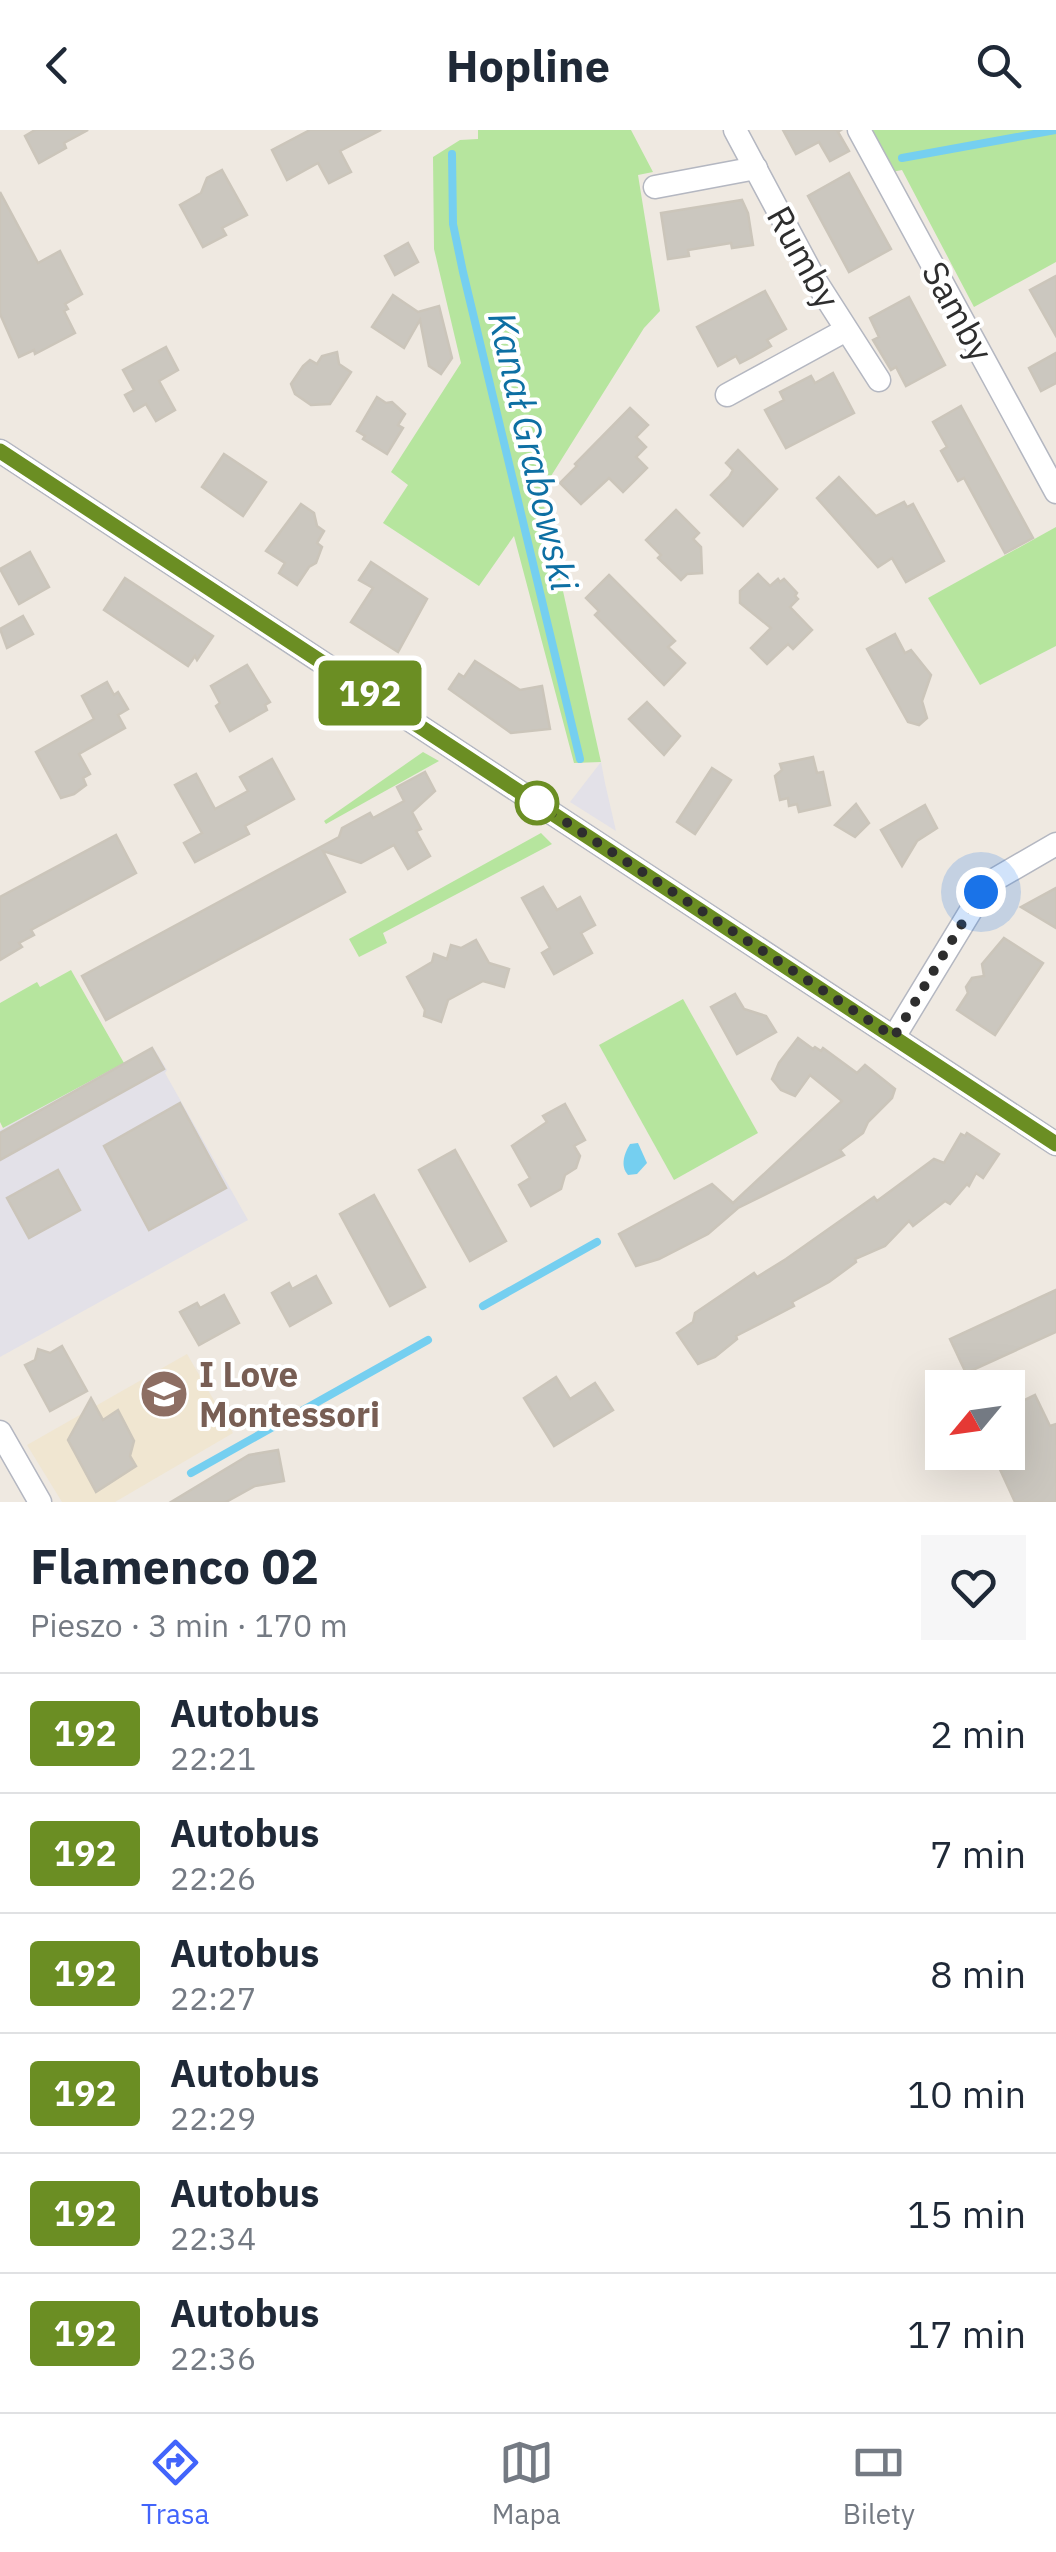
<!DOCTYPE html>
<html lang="pl">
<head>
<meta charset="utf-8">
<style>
  body { margin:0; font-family:"IBM Plex Sans",sans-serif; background:#f6f6f7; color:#1f2937; height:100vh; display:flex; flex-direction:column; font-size:38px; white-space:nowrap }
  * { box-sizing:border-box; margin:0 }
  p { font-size:32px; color:#747a83 }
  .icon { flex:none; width:55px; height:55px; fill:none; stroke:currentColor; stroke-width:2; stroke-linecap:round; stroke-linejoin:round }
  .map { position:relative; height:1372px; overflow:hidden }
  .sheet { display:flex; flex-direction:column; background:#fff; flex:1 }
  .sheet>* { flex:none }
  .badge { padding:0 20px; border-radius:8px; font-size:35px; line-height:65px }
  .needle { width:65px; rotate:241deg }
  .fabs { position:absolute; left:925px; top:1240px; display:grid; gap:20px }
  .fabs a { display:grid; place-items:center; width:100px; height:100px; border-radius:0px; background:#fff; box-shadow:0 10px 40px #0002; font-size:50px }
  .you { position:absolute; width:50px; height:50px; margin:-25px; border:8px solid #fff; border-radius:50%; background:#1a73e8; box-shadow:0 0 0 15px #1a73e833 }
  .map>.badge { position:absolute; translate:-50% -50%; box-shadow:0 0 0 5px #fff }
  .round { display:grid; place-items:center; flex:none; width:105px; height:105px; border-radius:0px; background:#f6f6f7 }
  .head { display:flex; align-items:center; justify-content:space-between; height:170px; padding:0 30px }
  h1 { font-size:48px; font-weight:700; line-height:75px }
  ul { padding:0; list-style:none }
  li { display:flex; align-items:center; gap:30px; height:120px; padding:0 30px; border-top:2px solid #e0e1e3 }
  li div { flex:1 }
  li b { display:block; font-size:38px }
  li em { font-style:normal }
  li .badge { min-width:110px; font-weight:700; text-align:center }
  header { display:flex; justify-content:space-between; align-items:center; height:130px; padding:0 30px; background:#fff; font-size:45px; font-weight:700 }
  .dock { display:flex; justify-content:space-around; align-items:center; height:140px; border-top:2px solid #e0e1e3; background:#fff; font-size:28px; color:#747a83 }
  .dock a { display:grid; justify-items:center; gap:5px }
  .dock .selected { color:#4264fb }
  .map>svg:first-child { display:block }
</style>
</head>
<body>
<header><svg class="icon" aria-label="back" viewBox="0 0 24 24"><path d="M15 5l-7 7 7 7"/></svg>Hopline<svg class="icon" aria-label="search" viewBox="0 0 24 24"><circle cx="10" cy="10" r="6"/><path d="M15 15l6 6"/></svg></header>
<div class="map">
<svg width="1056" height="1372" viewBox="0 0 1056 1372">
  <rect width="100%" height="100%" fill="#efe9e1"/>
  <g fill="#e3e1e8">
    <polygon points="601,632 605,653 616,701 570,672"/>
    <polygon points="153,917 167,940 165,943 248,1090 0,1227 0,1000"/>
  </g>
  <polygon fill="#f0e6d1" points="187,1224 233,1303 115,1372 62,1372 27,1315"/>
  <g fill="#b6e59e">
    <polygon points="478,0 631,0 653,42 638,45 660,181 644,198 541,362 601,632 574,633 514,406 479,456 383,393 408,355 391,342 461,233 434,119 433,27 460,10 478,9"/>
    <polygon points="869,0 1056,0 1056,132 974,177 902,40 892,42"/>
    <polygon points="1056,397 1056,516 980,555 928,468"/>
    <polygon points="423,622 439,631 326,694 324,691"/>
    <polygon points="541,703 552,714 383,803 387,813 359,827 349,809"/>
    <polygon points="71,840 124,933 3,998 0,992 0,873 37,852 40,857"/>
    <polygon points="683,869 758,1003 674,1050 599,915"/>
  </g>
  <path fill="#75cff0" d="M638,1013L647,1033L637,1044L628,1045C620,1036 624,1024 630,1014Z"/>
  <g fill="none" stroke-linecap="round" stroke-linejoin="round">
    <g stroke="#75cff0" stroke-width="8">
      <polyline points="452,24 453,94 463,142 580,629"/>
      <polyline points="902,28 1056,0"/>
      <polyline points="483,1176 597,1112"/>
      <polyline points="191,1343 428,1210"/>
    </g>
  </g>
  <g fill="#cbc7bf" stroke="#cbc5ba" stroke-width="2.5">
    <polygon points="35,0 88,0 64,13 66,18 39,33 25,6"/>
    <polygon points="310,0 381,0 340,21 351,42 329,53 318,33 287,50 272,20"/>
    <polygon points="783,0 841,0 838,2 849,21 830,31 819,12 796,24"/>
    <polygon points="222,40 247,85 222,98 226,105 203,117 180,75 201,63 207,48"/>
    <polygon points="849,43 891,119 849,142 808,66"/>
    <polygon points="0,62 38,133 60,121 82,164 65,174 68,179 64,181 75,203 35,224 34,220 19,227 0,184"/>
    <polygon points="742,70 748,83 753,115 732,118 731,113 688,120 689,126 668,129 661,83"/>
    <polygon points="408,113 418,132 395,145 385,126"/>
    <polygon points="1056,146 1056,206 1030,160"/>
    <polygon points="765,161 786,199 767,210 771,216 752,227 740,233 736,226 718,236 697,197"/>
    <polygon points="393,165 418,182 439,176 452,228 441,244 429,236 420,190 404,218 372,197"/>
    <polygon points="909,167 945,235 906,256 896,237 891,240 873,210 879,207 870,188"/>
    <polygon points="166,217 178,240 159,251 175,280 156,291 146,274 134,281 125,265 134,260 123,240"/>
    <polygon points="337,222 339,234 351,242 330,274 311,275 295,264 291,254 303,236 310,230 317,234 322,226"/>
    <polygon points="1056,223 1056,253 1041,261 1029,238"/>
    <polygon points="833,243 854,283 786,318 765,280 784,270 780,262 811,246 815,253"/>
    <polygon points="377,267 386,273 392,272 405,284 398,295 403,298 387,324 363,309 365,306 357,301"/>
    <polygon points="961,276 1033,408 1005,423 964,348 958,351 941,321 947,317 933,292"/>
    <polygon points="630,278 648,295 636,307 646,317 636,327 647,338 623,362 609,348 581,374 560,353 577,336 575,334"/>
    <polygon points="738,320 777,359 743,396 711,365 729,347 733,340 726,333"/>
    <polygon points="224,324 266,352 243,386 202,357"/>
    <polygon points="839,347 876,386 904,372 907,377 913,374 944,431 906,452 892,428 878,437 817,368"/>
    <polygon points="301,374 314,383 317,396 324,401 317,413 322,417 316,433 309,437 297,455 279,443 285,433 266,421"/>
    <polygon points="676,380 699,403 693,409 701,417 702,443 687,444 681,450 658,428 661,425 646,410"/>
    <polygon points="30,422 49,457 19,474 0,439"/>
    <polygon points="371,432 427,469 398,522 351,492 373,458 359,450"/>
    <polygon points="758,444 770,456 778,449 780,452 784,449 797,463 795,466 798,469 790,477 812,500 793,519 788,514 767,534 751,518 771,498 740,473 740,461"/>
    <polygon points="609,445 675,511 668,517 685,533 664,555 595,485 599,481 586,468"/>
    <polygon points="125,448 213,506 197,530 195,526 188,536 104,480"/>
    <polygon points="23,486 33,504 7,518 0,499"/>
    <polygon points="895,504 905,523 911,520 931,545 922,571 927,588 919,595 908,592 867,519"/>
    <polygon points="475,531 520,560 542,556 550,599 511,603 449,559 459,544 464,547"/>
    <polygon points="247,535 270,572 265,575 267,580 230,601 216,576 220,573 211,556"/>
    <polygon points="107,552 114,565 118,562 128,579 118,585 125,598 79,624 90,644 83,648 86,655 74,664 61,668 36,622 94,589 82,566"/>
    <polygon points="647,572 680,606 664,625 629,589"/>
    <polygon points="813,627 817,643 823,642 830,675 799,682 797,674 789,676 788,668 780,670 775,646 782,640 780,634"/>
    <polygon points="272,629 294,669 245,696 249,704 195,732 184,713 202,703 175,655 196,644 215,679 248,661 240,647"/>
    <polygon points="712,638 731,650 695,704 677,692"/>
    <polygon points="425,642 435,661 412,682 421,699 416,701 430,726 408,739 394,715 361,733 323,721 345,762 106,890 82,846 339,707 342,698 370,683 373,688 404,671 397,657"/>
    <polygon points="856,674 869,693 855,707 835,695"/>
    <polygon points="925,675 937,698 917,711 902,736 881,700"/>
    <polygon points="116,705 136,743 31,800 34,805 19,813 22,817 0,830 0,767"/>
    <polygon points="543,757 557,780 580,767 595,795 581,803 592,823 554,844 542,823 550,818 522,768"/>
    <polygon points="1056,758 1056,798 1021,777"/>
    <polygon points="1004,808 1043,833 995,905 957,880 968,863 966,857 972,848 984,846 982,834"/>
    <polygon points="476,810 489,833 509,839 504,857 483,851 448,870 441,892 424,886 425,880 407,847 432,832 434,824 447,829 451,815 461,818"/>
    <polygon points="735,864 744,879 766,886 776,902 737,924 711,877"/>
    <polygon points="798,908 813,919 815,917 821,921 823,918 857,943 865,935 895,959 892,968 868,992 863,1003 840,1020 844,1025 738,1078 708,1104 659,1129 636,1136 619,1104 712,1054 733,1073 842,971 810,945 795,966 781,960 772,949 779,933"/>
    <polygon points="152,918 164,939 0,1030 0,1003"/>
    <polygon points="180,973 226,1058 149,1100 104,1016"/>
    <polygon points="565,974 585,1010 574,1016 580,1026 576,1038 565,1045 561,1059 531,1076 519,1055 530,1048 512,1016 547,992 543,986"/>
    <polygon points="967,1003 999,1024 983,1048 976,1043 969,1056 967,1054 950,1074 945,1071 913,1096 909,1091 885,1116 855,1129 856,1132 829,1152 792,1172 794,1176 736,1206 737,1209 715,1227 698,1234 677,1203 693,1192 695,1183 754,1143 757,1147 786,1129 874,1067 877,1071 934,1029 944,1033 961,1004 965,1006"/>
    <polygon points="455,1020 506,1111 470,1131 419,1040"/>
    <polygon points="58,1040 80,1080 29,1108 7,1068"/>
    <polygon points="374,1065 425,1157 390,1176 340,1084"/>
    <polygon points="316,1146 331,1173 290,1196 272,1163 289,1153 292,1159"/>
    <polygon points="1056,1160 1056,1202 966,1243 950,1209"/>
    <polygon points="224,1165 239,1193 199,1215 180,1182 197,1173 200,1178"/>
    <polygon points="62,1216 87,1261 50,1281 25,1235 35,1230 38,1219 50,1223"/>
    <polygon points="556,1247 570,1269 595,1253 613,1280 554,1316 524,1268"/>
    <polygon points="1035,1265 1050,1296 1056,1294 1056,1372 1015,1372 992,1322 1008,1322 1008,1278"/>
    <polygon points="91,1268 103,1290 118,1280 134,1311 130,1326 136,1336 96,1362 68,1310"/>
    <polygon points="278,1320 284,1351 255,1356 226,1372 171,1372 249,1325"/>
  </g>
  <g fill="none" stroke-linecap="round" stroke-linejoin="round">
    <g stroke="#b4b7c1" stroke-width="25">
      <g id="street">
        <polyline points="735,0 815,150 879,250"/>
        <polyline points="859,0 1056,362"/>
        <polyline points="655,57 756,38"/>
        <polyline points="727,265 846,200"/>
        <polyline points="0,321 1056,1014"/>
        <polyline points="894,907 987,754 1056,714"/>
        <polyline points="0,1302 40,1372"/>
      </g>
    </g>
    <use href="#street" stroke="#fff" stroke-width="22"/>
  </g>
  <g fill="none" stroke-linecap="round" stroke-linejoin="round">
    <g stroke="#fff" stroke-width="22">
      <polyline id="line" points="0,321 1056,1014"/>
    </g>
    <use href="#line" stroke="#6b8e23" stroke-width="15"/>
    <polyline stroke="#2e2e2e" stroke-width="10" stroke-dasharray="0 18" points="537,673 894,907 981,762"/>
  </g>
  <defs>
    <g id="school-disc" transform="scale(2.5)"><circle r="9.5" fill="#8d6e63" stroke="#fff"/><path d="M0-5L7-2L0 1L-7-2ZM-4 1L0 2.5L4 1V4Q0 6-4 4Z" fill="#fff"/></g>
  </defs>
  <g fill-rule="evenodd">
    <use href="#school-disc" x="164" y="1264"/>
  </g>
  <circle fill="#fff" stroke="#6b8e23" stroke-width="5" cx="537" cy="673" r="20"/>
  <g text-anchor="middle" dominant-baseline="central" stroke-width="8" stroke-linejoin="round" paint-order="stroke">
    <g font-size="35" fill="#2e2e2e" stroke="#fff">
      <text transform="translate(804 127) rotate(61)">Rumby</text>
      <text transform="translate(958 181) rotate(61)">Samby</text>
    </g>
    <g font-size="35" font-weight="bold" fill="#785e54" stroke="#fff" text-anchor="start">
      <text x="199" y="1244">I Love<tspan x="199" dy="40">Montessori</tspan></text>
    </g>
    <g font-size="38" font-style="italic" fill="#0d6fa3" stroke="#fff">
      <text transform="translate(534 321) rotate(77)">Kanał Grabowski</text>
    </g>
  </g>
</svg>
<div class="fabs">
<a><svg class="needle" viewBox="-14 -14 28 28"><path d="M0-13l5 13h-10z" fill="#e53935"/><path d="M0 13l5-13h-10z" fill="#747a83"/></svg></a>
</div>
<div class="you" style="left:981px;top:762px"></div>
<b class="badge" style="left:370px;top:563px;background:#6b8e23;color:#fff">192</b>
</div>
<section class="sheet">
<div class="head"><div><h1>Flamenco 02</h1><p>Pieszo · 3 min · 170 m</p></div><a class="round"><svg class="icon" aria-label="heart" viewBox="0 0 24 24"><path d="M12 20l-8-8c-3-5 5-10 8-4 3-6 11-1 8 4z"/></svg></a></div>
<ul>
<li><span class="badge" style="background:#6b8e23;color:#fff">192</span><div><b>Autobus</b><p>22:21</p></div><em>2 min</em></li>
<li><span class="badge" style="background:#6b8e23;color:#fff">192</span><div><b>Autobus</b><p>22:26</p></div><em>7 min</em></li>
<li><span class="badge" style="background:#6b8e23;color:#fff">192</span><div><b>Autobus</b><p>22:27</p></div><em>8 min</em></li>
<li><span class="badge" style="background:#6b8e23;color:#fff">192</span><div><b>Autobus</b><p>22:29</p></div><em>10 min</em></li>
<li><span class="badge" style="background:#6b8e23;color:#fff">192</span><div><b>Autobus</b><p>22:34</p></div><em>15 min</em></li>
<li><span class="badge" style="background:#6b8e23;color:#fff">192</span><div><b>Autobus</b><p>22:36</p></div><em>17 min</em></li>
</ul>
</section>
<nav class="dock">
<a class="selected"><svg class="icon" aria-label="directions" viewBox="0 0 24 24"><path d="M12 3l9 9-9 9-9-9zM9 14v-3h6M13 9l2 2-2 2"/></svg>Trasa</a>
<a><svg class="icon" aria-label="map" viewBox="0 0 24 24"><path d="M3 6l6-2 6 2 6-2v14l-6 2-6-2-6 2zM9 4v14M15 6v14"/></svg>Mapa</a>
<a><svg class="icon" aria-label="tickets" viewBox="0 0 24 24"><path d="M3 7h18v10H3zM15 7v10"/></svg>Bilety</a>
</nav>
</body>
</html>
